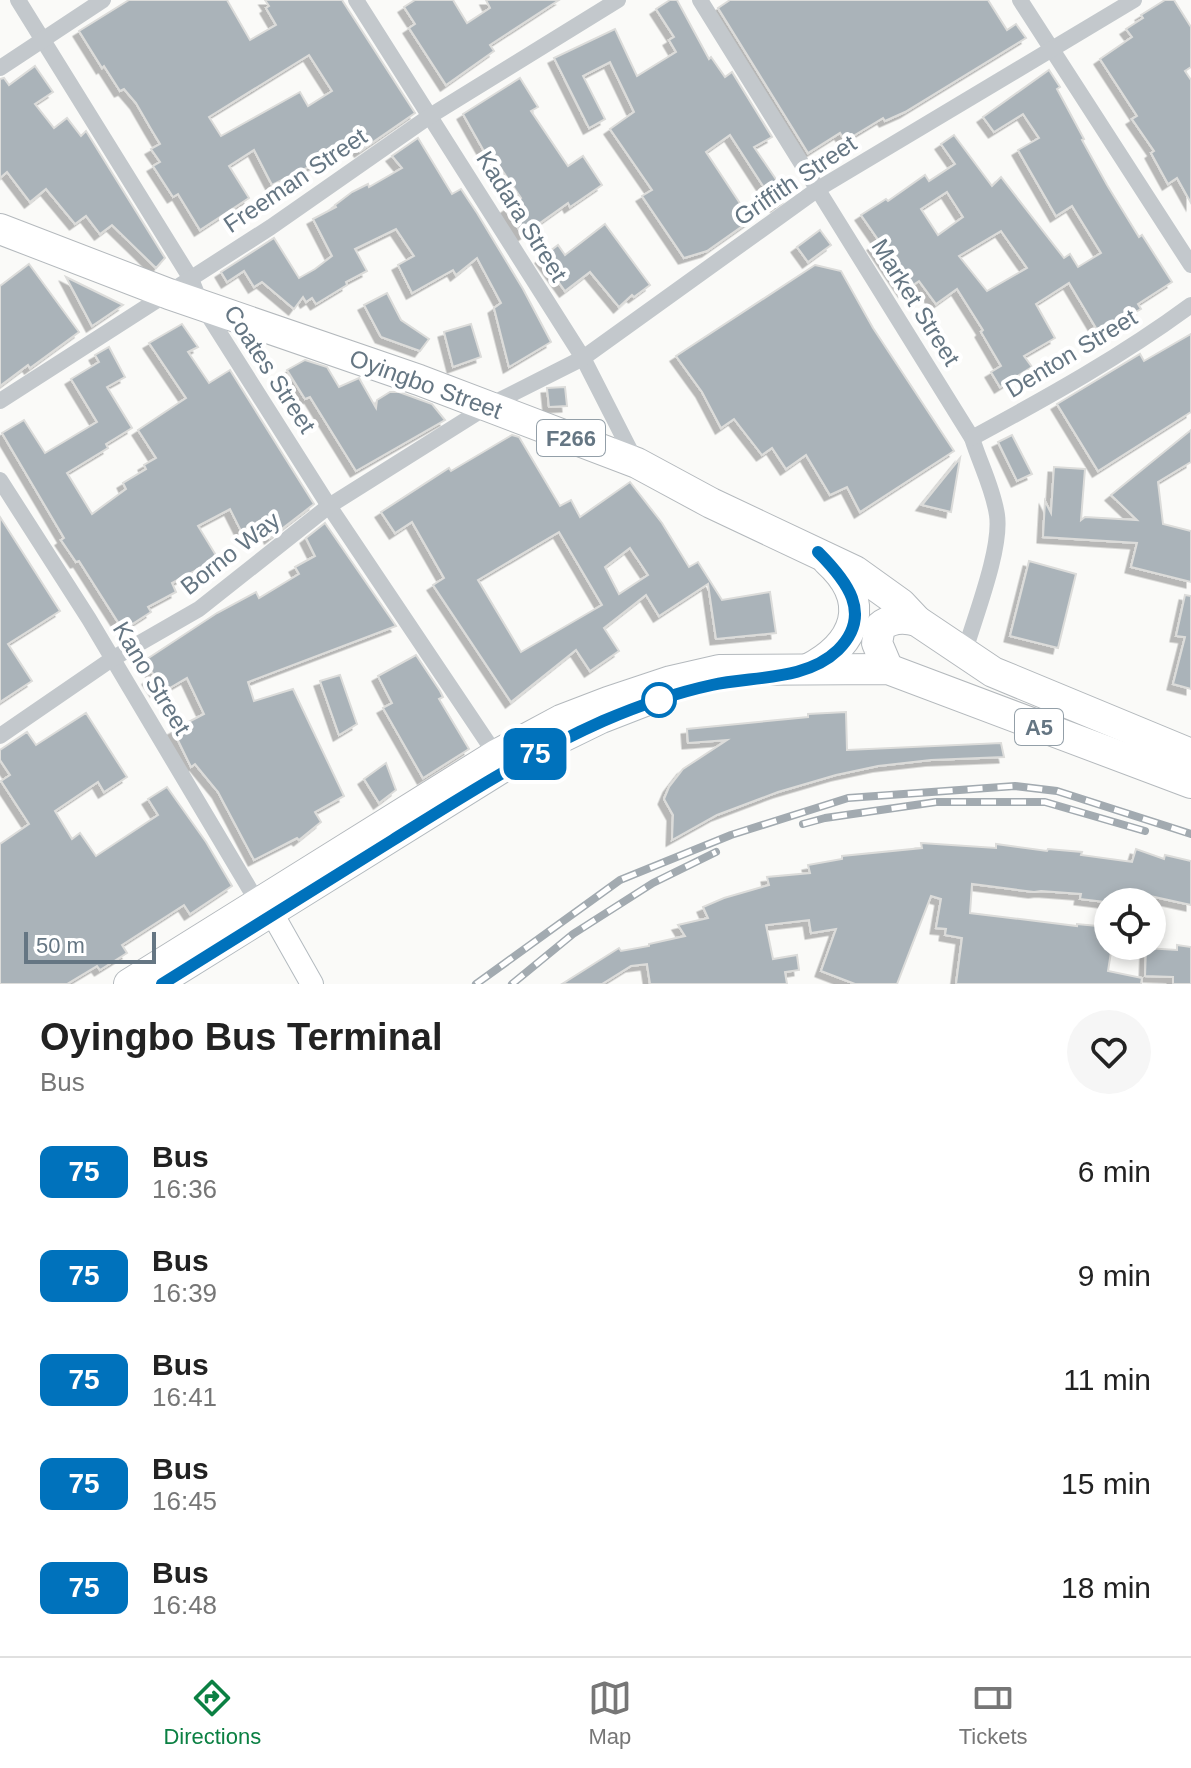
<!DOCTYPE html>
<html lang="en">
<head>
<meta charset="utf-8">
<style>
  body { margin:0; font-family:Helvetica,sans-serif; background:#f6f6f6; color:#222; height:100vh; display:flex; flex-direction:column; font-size:30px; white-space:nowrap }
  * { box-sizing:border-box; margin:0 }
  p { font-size:26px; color:#767676 }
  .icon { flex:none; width:44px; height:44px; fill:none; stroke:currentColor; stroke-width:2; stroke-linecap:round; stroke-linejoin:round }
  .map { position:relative; height:984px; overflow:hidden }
  .drawer { display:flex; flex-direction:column; background:#fff; flex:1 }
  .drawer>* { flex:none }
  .badge { padding:0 16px; border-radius:12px; font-size:28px; line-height:52px }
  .fabs { position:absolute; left:1094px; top:888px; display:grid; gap:16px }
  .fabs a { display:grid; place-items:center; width:72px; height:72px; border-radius:50%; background:#fff; box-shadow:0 4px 12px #0003; font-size:40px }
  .scale { position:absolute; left:24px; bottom:20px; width:132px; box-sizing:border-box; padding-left:8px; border:4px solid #657683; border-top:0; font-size:22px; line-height:28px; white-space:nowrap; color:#657683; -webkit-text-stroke:6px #fff; paint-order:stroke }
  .map>.badge { position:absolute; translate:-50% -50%; box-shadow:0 0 0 4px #fff }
  .round { display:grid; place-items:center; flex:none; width:84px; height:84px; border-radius:42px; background:#f6f6f6 }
  .overview { display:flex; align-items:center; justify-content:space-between; height:136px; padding:0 40px }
  h1 { font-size:38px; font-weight:600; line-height:60px }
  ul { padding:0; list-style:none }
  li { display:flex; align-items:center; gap:24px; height:104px; padding:0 40px }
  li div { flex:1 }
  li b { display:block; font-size:30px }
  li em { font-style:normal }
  li .badge { min-width:88px; font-weight:700; text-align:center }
  .tab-bar { display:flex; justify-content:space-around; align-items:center; height:112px; border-top:2px solid #e0e0e0; background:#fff; font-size:22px; color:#767676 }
  .tab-bar a { display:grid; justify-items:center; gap:4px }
  .tab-bar .current { color:#0b8043 }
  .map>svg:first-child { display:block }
</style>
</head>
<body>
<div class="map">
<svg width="1191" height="984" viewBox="0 0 1191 984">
  <defs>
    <filter id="shadow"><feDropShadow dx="-5.5" dy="5.5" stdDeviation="0" flood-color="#0004"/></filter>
  </defs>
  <rect width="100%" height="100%" fill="#fafaf8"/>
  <g fill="#aab3b9" stroke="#dcdcda" stroke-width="2" fill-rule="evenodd" filter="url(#shadow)">
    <path d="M129,0H227L250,40L276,25L266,8L269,6L265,0H342L415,113L360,151L352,139L317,158L319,162L272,185L254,150L229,166L249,198L200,230L178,194L173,197L153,166L160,162L151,149L160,144L151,129L136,103L124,89L120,91L104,66L102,68L79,31ZM309,55L332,91L308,106L300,92L221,136L209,117Z"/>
    <polygon points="415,0 453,0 467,23 490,8 486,0 559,0 490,45 494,51 446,85 409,28 415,24 404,7"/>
    <polygon points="670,0 677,0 709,59 711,57 725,77 732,72 772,137 754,147 788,197 776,206 730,135 706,152 751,220 707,251 684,258 642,196 652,190 610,129 634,112 610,62 583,76 605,119 589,128 554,58 615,29 637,76 676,52 669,40 674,37 656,9"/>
    <polygon points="730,0 988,0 1007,30 1016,24 1026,38 905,112 885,121 883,118 845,141 840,133 808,153 718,8"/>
    <polygon points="1165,0 1174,0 1191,27 1191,67 1185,71 1191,80 1191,203 1177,178 1168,184 1151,153 1154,151 1132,119 1137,116 1100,59 1132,37 1126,29 1143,18 1141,15"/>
    <polygon points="35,66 53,92 35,104 54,128 67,118 81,136 86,131 165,258 156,268 112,225 100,234 86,216 75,224 46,189 30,202 7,172 0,178 0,79 4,78 9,85"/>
    <path d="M1049,70L1060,87L1057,89L1084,139L1082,140L1107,185L1139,237L1142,235L1172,282L1138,304L1141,309L1127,317L1129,321L1102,338L1069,283L1036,304L1055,338L1024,356L1032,367L1000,387L991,372L1001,366L981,332L983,330L957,289L936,304L919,281L904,291L873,245L879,241L861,215L886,199L888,201L925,175L929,181L955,164L941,144L954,135L992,186L1001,177L1064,258L1070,254L1078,267L1101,253L1072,206L1056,216L1018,150L1039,138L1023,114L994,132L983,117ZM947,192L963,217L938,235L921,209ZM1001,231L1027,268L987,291L959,256Z"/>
    <polygon points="520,78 538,107 531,111 568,166 583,156 602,185 570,207 568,203 523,235 505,209 521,198 489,151 485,153 463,114"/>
    <polygon points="418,138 452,194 461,189 477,213 523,289 551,342 509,367 494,308 501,303 477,258 456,275 453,270 412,293 398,265 414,256 396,229 355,249 367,271 346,282 347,285 316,304 312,298 306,302 303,297 294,309 262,282 254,287 244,271 227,282 221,272 274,238 299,278 315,269 332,256 313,219 336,207 335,205 352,192 368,184 369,187 402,168 392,156"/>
    <polygon points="605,224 650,285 634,297 632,295 619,307 590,272 565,291 541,258 558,245 565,255"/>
    <polygon points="820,230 831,245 808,262 797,247"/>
    <polygon points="29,264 79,332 30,368 28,365 0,386 0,286"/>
    <polygon points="815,265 841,271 873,328 954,451 860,512 847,487 830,495 806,455 786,469 772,448 762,455 734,419 721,428 702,392 676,356"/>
    <polygon points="66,277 123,305 92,326"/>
    <polygon points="387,293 401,320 429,339 420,351 381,337 364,305"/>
    <polygon points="182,324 198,347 188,352 209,383 230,370 314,504 270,538 262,520 241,531 230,509 198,526 220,562 205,572 202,567 172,583 176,592 148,607 151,612 123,630 79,561 76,562 61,540 64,538 2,433 24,420 45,453 97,422 71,379 99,362 95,355 109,347 125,377 107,387 132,428 106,444 108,448 67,473 92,514 126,489 123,483 146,469 144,465 156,458 138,430 186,398 149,343"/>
    <polygon points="471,324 481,357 453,367 444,332"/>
    <polygon points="1191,334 1191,412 1098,471 1057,404 1140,354 1144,361"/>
    <polygon points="305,360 327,367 339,387 359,378 376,408 377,400 390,392 399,392 432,404 445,420 356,471 310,397 305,399 287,370"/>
    <polygon points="565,387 567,406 549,407 547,388"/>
    <polygon points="1191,430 1191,462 1158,482 1163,524 1191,531 1191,582 1131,567 1137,543 1043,537 1045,501 1051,513 1054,467 1085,469 1081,520 1085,517 1137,520 1111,495"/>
    <path d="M512,435L519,437L560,506L571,500L580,517L630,482L662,523L689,567L698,562L722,600L770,592L776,633L716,639L708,584L659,616L646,595L604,628L619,651L590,671L576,650L511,702L433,585L444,578L412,522L395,533L381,512L449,468L451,471ZM559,532L602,605L521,652L478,580ZM630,548L648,575L619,594L605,567Z"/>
    <polygon points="1012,435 1032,474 1017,481 998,442"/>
    <polygon points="960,458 951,512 922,505"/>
    <polygon points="0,517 60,611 8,644 32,681 0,702"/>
    <polygon points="325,523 396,626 248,682 254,701 293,689 344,796 315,812 321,822 299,840 297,838 254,860 218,792 195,764 191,767 173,730 204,714 187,678 168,689 165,685 156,691 148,679 154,675 144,661 217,613 256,592 259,598 299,574 295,567 315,556 306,538"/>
    <polygon points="1029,561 1076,574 1058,648 1010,636"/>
    <polygon points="1185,595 1191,596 1191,689 1173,684 1185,637 1176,636"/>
    <polygon points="416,655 440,691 443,697 439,699 469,749 423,778 383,708 392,703 378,676"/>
    <polygon points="340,675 357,724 339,735 320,681"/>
    <polygon points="846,712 847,750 1001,743 1004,757 931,760 878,766 836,775 778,792 717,815 672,840 673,815 664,799 669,787 683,769 727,740 688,743 687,729 808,717 808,714"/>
    <polygon points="86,713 127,777 104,792 98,782 55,811 72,839 80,833 96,856 158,815 148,799 167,787 206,842 232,886 190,914 184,905 122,945 127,953 100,970 97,966 67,984 0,984 0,844 29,824 1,781 10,775 0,760 0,750 27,732 36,745"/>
    <polygon points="386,763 396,790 379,803 364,779"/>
    <polygon points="921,843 996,848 996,844 1047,851 1048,849 1082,852 1081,855 1132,862 1136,849 1164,859 1165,855 1191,861 1191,905 1141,894 1139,902 1105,902 1080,899 1081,894 1041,891 1034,892 972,884 970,913 1077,926 1077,924 1108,927 1108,946 1112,946 1108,971 1142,978 1141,984 956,984 962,938 945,935 946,929 936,928 941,899 931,896 897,984 855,984 821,971 836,929 811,933 809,920 766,925 773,959 797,955 799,970 785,972 787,984 650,984 647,964 631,966 602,984 562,984 619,948 621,951 649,946 649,944 685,936 678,925 708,918 703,907 724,898 769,885 767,877 810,873 808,865 842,859 842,856 922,848"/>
    <polygon points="1177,945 1191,947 1191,984 1173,984 1173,977 1145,976 1146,948 1177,950"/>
  </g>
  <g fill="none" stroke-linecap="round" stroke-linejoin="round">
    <g stroke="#b3babf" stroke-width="24">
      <g id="secondary">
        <polyline points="273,915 312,984"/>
        <polyline points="162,984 512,766 602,722 656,701"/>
      </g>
    </g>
    <g stroke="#b4b9bd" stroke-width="32">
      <g id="highway">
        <polyline points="0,229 169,294 419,380 637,463 711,503 855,571 901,604 917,621 993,672 1191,754"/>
        <path d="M808,669C856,644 873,602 828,561"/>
        <path d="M888,669L877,643L880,627C890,618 904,617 917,621"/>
        <polyline points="129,984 496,755 561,720 608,702 671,681 719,670 888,669 1191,783"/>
      </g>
    </g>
    <g stroke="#c3c8cc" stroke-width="16">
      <polyline points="18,0 191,279 201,304 329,506 496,755"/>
      <polyline points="356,0 583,358 636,462"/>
      <path d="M700,0L972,438C980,464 993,488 997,515C1002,549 974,619 964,654"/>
      <polyline points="1020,0 1191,265"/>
      <polyline points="0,68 103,0"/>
      <polyline points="0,401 271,227 430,116 618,0"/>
      <path d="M972,438C1048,397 1122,356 1191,305"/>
      <polyline points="0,480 89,619 258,903"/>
      <polyline points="0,736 112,659 199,609 329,506 488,406 583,358 818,189 1134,0"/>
    </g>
    <use href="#secondary" stroke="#fff" stroke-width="22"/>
    <use href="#highway" stroke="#fff" stroke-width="30"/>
    <g stroke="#a2aab0" stroke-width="8">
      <g id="rail">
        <polyline points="803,824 825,818 936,802 1045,802 1145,831"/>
        <polyline points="476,984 620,880 731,835 848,798 1015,786 1057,791 1191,834"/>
        <polyline points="512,984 573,934 653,883 716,852"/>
      </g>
    </g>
    <use href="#rail" stroke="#fff" stroke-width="5" stroke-dasharray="15" stroke-linecap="butt"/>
  </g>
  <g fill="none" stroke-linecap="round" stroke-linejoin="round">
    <g stroke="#fff" stroke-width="18">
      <path id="line" d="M162,984C239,936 316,888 393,840C462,797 529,754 603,721C638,706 675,693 712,685C753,676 806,681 838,650C874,614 846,580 818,552"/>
    </g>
    <use href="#line" stroke="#0072bc" stroke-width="12"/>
  </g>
  <circle fill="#fff" stroke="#0072bc" stroke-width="4" cx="659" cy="700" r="16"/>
  <g text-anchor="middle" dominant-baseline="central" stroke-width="8" stroke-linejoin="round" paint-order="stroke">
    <g fill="#fff" stroke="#939fa8" stroke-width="2">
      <rect x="537" y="420" width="68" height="36" rx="6"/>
      <rect x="1015" y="709" width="48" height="36" rx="6"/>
    </g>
    <g font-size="22" font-weight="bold" fill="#657683">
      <text x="571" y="438">F266</text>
      <text x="1039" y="727">A5</text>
    </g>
    <g font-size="24" fill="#657683" stroke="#fff">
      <text transform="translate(295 180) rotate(-34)">Freeman Street</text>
      <text transform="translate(795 180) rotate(-34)">Griffith Street</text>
      <text transform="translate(522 216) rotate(58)">Kadara Street</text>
      <text transform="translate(916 302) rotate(58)">Market Street</text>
      <text transform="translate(1071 353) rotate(-31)">Denton Street</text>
      <text transform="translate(270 369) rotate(57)">Coates Street</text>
      <text transform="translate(426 384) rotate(20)">Oyingbo Street</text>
      <text transform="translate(230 553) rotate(-38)">Borno Way</text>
      <text transform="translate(152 678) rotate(59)">Kano Street</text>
    </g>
  </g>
</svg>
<div class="fabs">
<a><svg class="icon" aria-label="locate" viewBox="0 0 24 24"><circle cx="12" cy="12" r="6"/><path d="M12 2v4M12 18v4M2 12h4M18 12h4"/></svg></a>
</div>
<div class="scale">50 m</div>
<b class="badge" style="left:535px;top:754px;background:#0072bc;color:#fff">75</b>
</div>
<section class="drawer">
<div class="overview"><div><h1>Oyingbo Bus Terminal</h1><p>Bus</p></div><a class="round"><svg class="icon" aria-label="heart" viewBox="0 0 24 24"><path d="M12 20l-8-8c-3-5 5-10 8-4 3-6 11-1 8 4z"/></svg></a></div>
<ul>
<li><span class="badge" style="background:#0072bc;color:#fff">75</span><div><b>Bus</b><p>16:36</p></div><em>6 min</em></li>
<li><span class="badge" style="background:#0072bc;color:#fff">75</span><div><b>Bus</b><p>16:39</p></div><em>9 min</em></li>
<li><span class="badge" style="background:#0072bc;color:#fff">75</span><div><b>Bus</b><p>16:41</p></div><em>11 min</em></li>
<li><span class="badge" style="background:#0072bc;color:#fff">75</span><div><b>Bus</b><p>16:45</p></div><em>15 min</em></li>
<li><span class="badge" style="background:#0072bc;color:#fff">75</span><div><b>Bus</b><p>16:48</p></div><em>18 min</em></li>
</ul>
</section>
<nav class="tab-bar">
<a class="current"><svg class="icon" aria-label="directions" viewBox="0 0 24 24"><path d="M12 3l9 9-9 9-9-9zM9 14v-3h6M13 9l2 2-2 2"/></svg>Directions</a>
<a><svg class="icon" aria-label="map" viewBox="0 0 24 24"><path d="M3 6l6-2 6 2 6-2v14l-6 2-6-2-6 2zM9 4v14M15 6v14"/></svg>Map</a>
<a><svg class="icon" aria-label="tickets" viewBox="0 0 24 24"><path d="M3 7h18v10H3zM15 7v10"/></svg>Tickets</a>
</nav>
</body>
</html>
